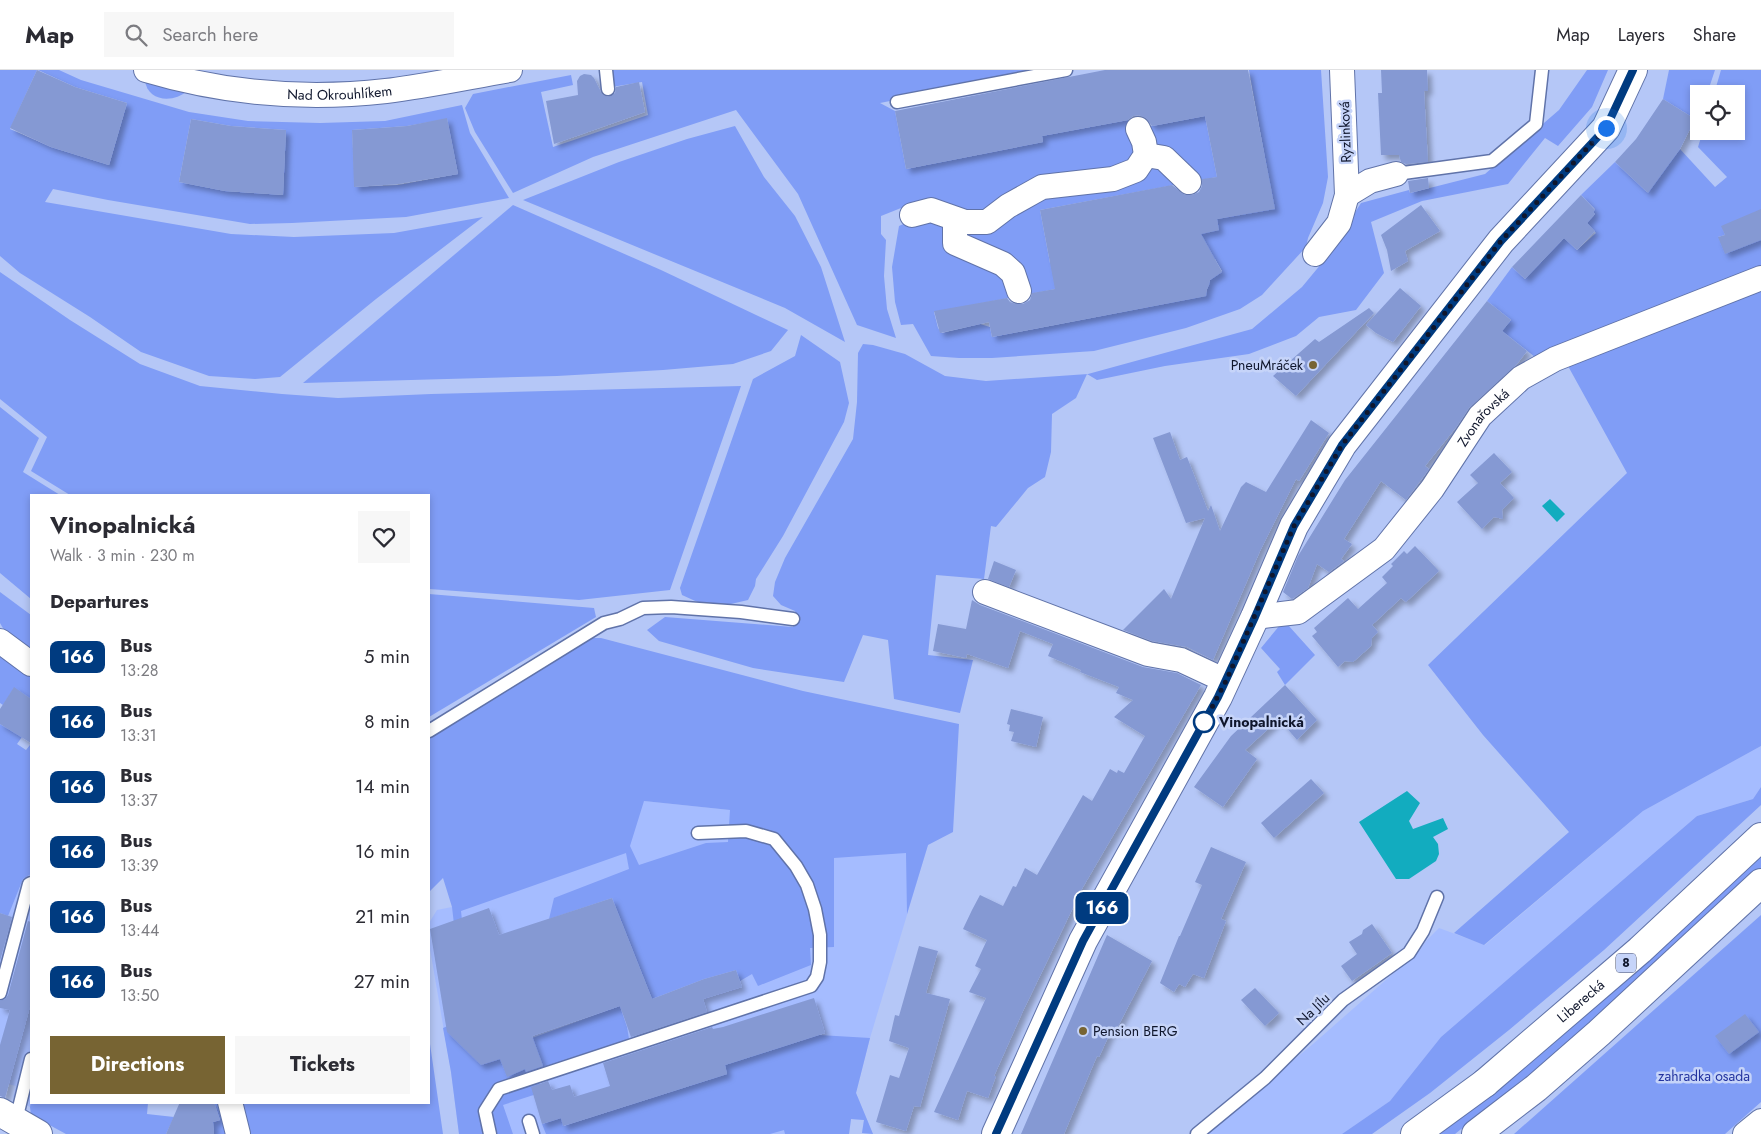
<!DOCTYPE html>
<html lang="en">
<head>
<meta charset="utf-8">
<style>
  body { margin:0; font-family:Jost,sans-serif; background:#f7f7f7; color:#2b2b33; height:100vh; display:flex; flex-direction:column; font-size:19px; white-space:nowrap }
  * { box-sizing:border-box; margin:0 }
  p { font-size:16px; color:#7c7c81 }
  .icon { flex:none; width:28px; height:28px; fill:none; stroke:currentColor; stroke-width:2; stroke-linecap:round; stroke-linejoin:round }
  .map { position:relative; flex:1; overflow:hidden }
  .drawer { position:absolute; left:30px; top:424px; width:400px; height:610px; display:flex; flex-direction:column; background:#fff; border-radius:0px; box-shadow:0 2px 8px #0003 }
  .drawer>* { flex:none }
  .badge { padding:0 10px; border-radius:8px; font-size:18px; line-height:32px }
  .controls { position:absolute; left:1690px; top:15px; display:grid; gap:10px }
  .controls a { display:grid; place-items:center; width:55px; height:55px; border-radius:0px; background:#fff; box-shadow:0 2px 8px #0003; font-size:25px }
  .you { position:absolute; width:25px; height:25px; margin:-12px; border:4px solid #fff; border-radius:50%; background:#1a73e8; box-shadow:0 0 0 8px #1a73e833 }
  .map>.badge { position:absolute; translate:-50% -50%; box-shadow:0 0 0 2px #fff }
  h2 { padding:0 20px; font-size:19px; line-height:45px }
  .round { display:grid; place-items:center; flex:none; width:52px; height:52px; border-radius:0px; background:#f7f7f7 }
  .overview { display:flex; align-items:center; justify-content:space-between; height:85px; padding:0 20px }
  h1 { font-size:24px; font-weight:700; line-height:38px }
  .cta { display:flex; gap:10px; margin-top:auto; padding:10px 20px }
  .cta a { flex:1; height:58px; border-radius:0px; background:#776433; color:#fff; font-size:20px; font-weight:700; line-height:58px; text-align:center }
  .cta a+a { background:#f7f7f7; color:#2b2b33 }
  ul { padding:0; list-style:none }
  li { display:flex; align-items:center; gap:15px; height:65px; padding:0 20px }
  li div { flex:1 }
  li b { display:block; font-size:19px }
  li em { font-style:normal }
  li .badge { min-width:55px; font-weight:700; text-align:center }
  header { display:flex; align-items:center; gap:30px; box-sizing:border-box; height:70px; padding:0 25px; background:#fff; border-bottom:1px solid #e1e1e2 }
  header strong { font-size:24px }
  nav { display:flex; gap:28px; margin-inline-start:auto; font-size:18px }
  .search { width:350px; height:45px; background:#f7f7f7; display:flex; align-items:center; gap:12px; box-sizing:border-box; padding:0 18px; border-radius:0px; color:#7c7c81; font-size:19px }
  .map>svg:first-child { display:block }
</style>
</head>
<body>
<header>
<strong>Map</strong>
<div class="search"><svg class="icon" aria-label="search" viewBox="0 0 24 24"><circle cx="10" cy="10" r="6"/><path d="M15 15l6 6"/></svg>Search here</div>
<nav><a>Map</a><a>Layers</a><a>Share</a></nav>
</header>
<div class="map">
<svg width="1761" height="1064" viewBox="0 0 1761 1064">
  <defs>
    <filter id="shadow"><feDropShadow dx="4.5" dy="4.5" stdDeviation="2.5" flood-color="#0004"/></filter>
  </defs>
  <rect width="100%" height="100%" fill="#b5c7f7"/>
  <g fill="#a5bcff">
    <polygon points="1761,676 1761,717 1753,729 1697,746 1441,967 1390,1031 1342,1064 1205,1064 1313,974 1420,880 1426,871 1439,858 1485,875 1643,741"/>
    <polygon points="644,731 730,740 928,775 870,968 856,1023 873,1064 862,1063 864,1050 851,1049 849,1064 459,1064 451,1002 429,873 429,853 437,840 452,837"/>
    <polygon points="31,804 31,1032 30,1037 13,1027 16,1016 0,1012 0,843 8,845 23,809"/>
  </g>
  <g fill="#809df6" fill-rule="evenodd">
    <path d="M0,0H37L10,59L51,77L109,95L127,33L75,17L38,0H59L81,10L189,42L248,51L320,53L385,51L462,35L470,63L509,128L406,147L292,153L250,154L108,130L53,119L45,132L231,164L294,167L394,163L483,147L376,229L280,307L255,309L209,306L141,282L90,247L20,203L0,186ZM191,49L231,56L286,60L283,125L225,121L179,112ZM447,49L458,104L398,115L355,117L352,60L407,56Z"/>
    <path d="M611,0H1046L880,33L895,41L906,99L1043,72L1042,66L1128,50L1130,55L1142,58L1205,46L1217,107L1040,140L1050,193L1218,160L1217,149L1274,138L1249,0H1321L1328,107L1323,133L1308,168L1306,177L1262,225L1240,239L1186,258L1094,281L992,288H959L931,286L913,254L901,255L895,232L892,197L899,156L910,151L901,138L881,146V164L886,170L884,206L887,239L896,268L857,255L798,124L736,40L593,87L513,123L475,62L465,38L473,24L571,5L573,15L541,22L553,77L648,45L642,12L612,17ZM1215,189L1222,201L1210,210L1205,226L992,267L990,257L980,254L942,263L938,258L934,242Z"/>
    <polygon points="1587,0 1608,0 1592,37 1558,76 1545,68 1508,114 1422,131 1371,152 1384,203 1356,240 1319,247 1296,266 1249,284 1165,296 1097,310 1087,304 1076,328 1052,344 1051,382 1045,407 1028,418 996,457 991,456 984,509 936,505 928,585 973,590 960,643 894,629 888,570 863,565 844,612 753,598 659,571 647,560 665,547 793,557 795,541 781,535 773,526 775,512 785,488 853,369 857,332 858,283 863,274 873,275 905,284 945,306 986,311 1088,304 1252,259 1302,217 1326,188 1361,133 1409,120 1410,123 1485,104 1559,40"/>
    <polygon points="1669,0 1715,0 1707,24 1699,24 1699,41 1695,49 1663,29"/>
    <path d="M1721,0H1761V199L1540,291L1502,261L1511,250L1487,231L1512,197L1525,209L1564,168L1577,180L1596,163L1587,153L1595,144L1593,142L1595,139L1581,125L1615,92L1647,122L1680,79L1715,117L1727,107L1698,77L1703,61H1736V24H1714ZM1722,156L1761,170L1718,167L1725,165Z"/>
    <path d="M145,10L187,21C174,33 147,32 145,10Z"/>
    <polygon points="735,56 764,107 795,146 821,197 845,272 785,238 523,130 619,92 687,69"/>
    <polygon points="513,135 661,200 788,260 771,281 733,294 663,300 557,306 303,313"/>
    <polygon points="0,202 70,250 140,294 200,316 282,324 338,328 431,324 741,316 670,520 579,530 429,519 429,425 70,425 31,401 47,367 0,329"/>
    <polygon points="1761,215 1761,676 1643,741 1484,875 1454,863 1569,762 1483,665 1428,595 1627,403 1568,296"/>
    <polygon points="801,265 840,292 849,333 844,352 783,466 756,509 755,516 748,530 731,534 704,535 682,525 680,518 753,309 795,286"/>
    <polygon points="0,337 39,368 23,402 60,425 31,425 31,529 0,503"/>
    <polygon points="0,522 31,545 31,582 4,560 0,553"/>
    <polygon points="429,524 594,538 596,547 429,647"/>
    <polygon points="1280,555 1288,555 1315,585 1285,615 1277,602 1280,599 1261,578"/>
    <path d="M586,568H601L803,621L959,654L953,762L928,775L907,844L906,783L834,788V877L810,878L811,895L758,916L752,904L740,911L736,900L704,909L652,929L612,828L549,849L554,828L629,799L626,783L461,841L477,988L620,936L627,957L629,969L529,1002L546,1021L503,1035L513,1064H459L451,1002L443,958L465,949L452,837L443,808L429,822V666ZM644,731L730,740L728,772L706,773L639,795L630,776Z"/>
    <polygon points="0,579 31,602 31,629 14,618 3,635 0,633"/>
    <polygon points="0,654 22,667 17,674 26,680 30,675 31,676 31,804 23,809 8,846 0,843"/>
    <polygon points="1761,717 1761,735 1604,880 1509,960 1430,1023 1372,1064 1342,1064 1390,1031 1441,967 1697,746 1753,729"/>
    <path d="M1761,786V799L1571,971L1455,1064H1439C1506,1016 1568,961 1629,906C1673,866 1718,827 1761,786Z"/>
    <polygon points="1761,845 1761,1032 1725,1064 1514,1064"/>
    <polygon points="819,965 870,968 856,1023 873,1064 862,1063 864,1050 851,1049 849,1064 785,1064 784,1060 770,1064 546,1064 542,1054 561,1048 564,1056 727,1004 725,995"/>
    <polygon points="429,967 443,1064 248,1064 241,1033 429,1032"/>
    <polygon points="31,1032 148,1033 147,1044 174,1047 166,1064 66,1064 31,1045 30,1037"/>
    <polygon points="214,1033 221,1033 229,1064 214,1064 213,1052 220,1050"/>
  </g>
  <g fill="#12acbf">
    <polygon points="1550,429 1565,444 1557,452 1542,436"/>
    <polygon points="1407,721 1420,733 1409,751 1413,759 1443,748 1448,759 1433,767 1438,774 1439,784 1436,791 1409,809 1396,809 1359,752"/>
  </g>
  <g fill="#8599d3" filter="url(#shadow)">
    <polygon points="37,0 75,17 127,33 109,95 51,77 10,58"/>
    <polygon points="1105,0 1248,0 1275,139 1217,149 1219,160 1201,164 1222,202 1210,210 1209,215 1207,219 1206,226 992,267 989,252 940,263 934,241 1007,228 1010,232 1016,234 1023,234 1030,230 1032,223 1055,219 1040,140 1172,115 1185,125 1192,125 1199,122 1202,116 1202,109 1217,107 1205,46 1152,56 1146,48 1139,45 1133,46 1128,50 1042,66 1043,72 906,99 895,41"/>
    <polygon points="1381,0 1427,0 1428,21 1424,21 1428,92 1406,94 1401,92 1399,85 1381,85 1378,23 1382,23"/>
    <polygon points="584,4 591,5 594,8 602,24 608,27 615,23 616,17 639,12 645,42 554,74 546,31 578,25 577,11 580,6"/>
    <polygon points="1663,29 1695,49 1680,79 1648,123 1615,92 1636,69"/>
    <polygon points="447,48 458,104 398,114 354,117 352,60 407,56"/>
    <polygon points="191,49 231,56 286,60 283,125 225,121 179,112"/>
    <polygon points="1428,108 1429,118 1410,123 1408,111"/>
    <polygon points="1581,125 1595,140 1593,142 1595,144 1587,153 1595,161 1577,180 1564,168 1525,209 1512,197"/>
    <polygon points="1421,135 1440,161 1405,181 1408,191 1391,201 1387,180 1381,165"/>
    <polygon points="1761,139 1761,170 1725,184 1718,167 1725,165 1721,156"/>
    <polygon points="1400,218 1421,236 1393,272 1376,263 1366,255"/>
    <polygon points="1487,231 1511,250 1502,261 1527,281 1517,294 1469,338 1457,356 1425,396 1429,399 1406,430 1381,411 1344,469 1352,474 1341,489 1344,491 1329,502 1317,494 1308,518 1292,529 1283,522 1298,486 1345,410"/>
    <polygon points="1369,238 1374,243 1296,326 1273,306 1315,269 1319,272"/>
    <polygon points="1311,350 1329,363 1299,411 1296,409 1260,481 1213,590 1187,577 1152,571 1123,560 1164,519 1171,529 1205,448 1186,453 1153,368 1170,362 1180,390 1187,387 1208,441 1211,435 1220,461 1241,417 1246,412 1266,422"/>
    <polygon points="1494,383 1512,402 1500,413 1514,428 1502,440 1503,449 1494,447 1482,459 1457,432 1478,413 1470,405"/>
    <polygon points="1415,476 1439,501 1406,532 1401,528 1372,555 1378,562 1372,568 1371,576 1353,592 1345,591 1338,597 1312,566 1317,562 1314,558 1348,528 1358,539 1387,513 1382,507 1393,496 1391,494 1404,481 1407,484"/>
    <polygon points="994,491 1016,500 1009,517 988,509"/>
    <polygon points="972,530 980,535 1143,597 1177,603 1201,615 1083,817 1023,941 994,1006 996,1006 988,1028 967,1021 958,1050 934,1042 986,928 969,922 981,899 975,896 987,870 963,859 972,840 980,825 1003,836 1013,816 1016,817 1025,798 1037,805 1083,725 1092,731 1110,699 1117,703 1118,700 1124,703 1145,666 1114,647 1133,630 1116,623 1119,617 1080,602 1081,600 1048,586 1053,574 1020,561 1008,598 967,584 966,588 933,581 938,554 966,559"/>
    <polygon points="1285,615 1317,650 1297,670 1279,649 1245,680 1257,689 1223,737 1194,717 1231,666"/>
    <polygon points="14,617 31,629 31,673 0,654 0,639"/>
    <polygon points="1011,639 1043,647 1036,677 1011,671 1014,662 1009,661 1010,655 1007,654"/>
    <polygon points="1311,709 1324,723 1274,768 1261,753"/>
    <polygon points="1211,777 1246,792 1221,849 1226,851 1204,908 1193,904 1185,917 1179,914 1174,922 1160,913 1179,866 1180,866 1202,815 1195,812"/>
    <polygon points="612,828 652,929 704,909 736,900 742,917 703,929 707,942 631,967 620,936 532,966 543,996 526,1002 525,999 507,1007 500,989 481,995 447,962 430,859 489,838 499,865"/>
    <polygon points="0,843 12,847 0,891"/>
    <polygon points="28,851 31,852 31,933 5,1028 0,1026 0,975 10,940 0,938 0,931 5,929 8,925"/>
    <polygon points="1372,854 1392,883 1352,911 1341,896 1357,884 1349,872 1362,864 1363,860"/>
    <polygon points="1107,865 1152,891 1115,962 1111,961 1099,987 1097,986 1064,1064 1021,1064"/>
    <polygon points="919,876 938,881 926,923 950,929 920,1037 914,1036 906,1061 876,1052 890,1005 899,1008 909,978 889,971 895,945 899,946"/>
    <polygon points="1255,918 1279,943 1265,956 1241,930"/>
    <polygon points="814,928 825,963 725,995 727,1004 563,1056 561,1048 542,1054 531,1017 548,1011 552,1020 570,1015 574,1027 610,1016 603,993 712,957 713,959 723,957"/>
    <polygon points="1745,944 1759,962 1729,984 1715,966"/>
    <polygon points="180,1032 214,1032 220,1050 213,1052 214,1064 166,1064"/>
  </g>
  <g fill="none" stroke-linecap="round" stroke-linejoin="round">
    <g stroke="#6073a9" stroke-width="15">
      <g id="service">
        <polyline points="606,0 608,19"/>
        <polyline points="897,32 1066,0"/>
        <polyline points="1396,104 1492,91 1536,54 1542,0"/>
        <polyline points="429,661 604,553 620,549 643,538 671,537 741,542 793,549"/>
        <polyline points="0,923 29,814 31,813"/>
        <polyline points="16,1050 31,989"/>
        <polyline points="529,1051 533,1064"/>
        <polyline points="490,1064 485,1041 499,1019 811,916 817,907 820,892 820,865 815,839 807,815 796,796 774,769 746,761 698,763"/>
        <polyline points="1197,1064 1265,1008 1343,930 1409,883 1423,861 1437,827"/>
      </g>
    </g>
    <g stroke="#6073a9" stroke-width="26">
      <g id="minor">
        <path id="s1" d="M146,0C223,23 306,30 386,21C428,16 469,7 510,0"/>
        <polyline points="1146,85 1164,88 1189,112"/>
        <polyline points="1347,125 1370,111 1396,104"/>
        <polyline points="912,145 931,140 965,152 987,152 1008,136 1042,117 1113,109 1136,100 1146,85 1144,72 1138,59"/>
        <polyline points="955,149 955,173 1003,194 1013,203 1019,221"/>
        <polyline points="1315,184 1339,153 1347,125 1342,0"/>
        <polyline points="985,522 1148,584 1181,590 1226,611"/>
        <path id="s2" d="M1255,547L1298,542L1384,479L1432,419L1480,346L1521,308L1555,289L1761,208"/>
        <polyline points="0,571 31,594"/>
        <polyline points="230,1032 238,1064"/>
        <polyline points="1745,1064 1761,1051"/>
      </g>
    </g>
    <g stroke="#6073a9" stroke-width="30">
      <polyline id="tertiary" points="996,1064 1083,871 1218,627 1255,547 1294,456 1342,375 1501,171 1606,58 1633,0"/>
    </g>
    <g stroke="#6073a9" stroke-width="30">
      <polyline id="secondary" points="0,1042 38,1064"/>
    </g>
    <g stroke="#6073a9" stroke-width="30">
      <polyline id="primary" points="1415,1064 1485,1013"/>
    </g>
    <g stroke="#6073a9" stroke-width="30">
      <g id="trunk">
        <path id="s3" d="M1485,1013L1640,880L1761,767"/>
        <polyline points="1476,1064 1536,1018 1599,963 1761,813"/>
      </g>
    </g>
    <use href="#service" stroke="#fff" stroke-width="12"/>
    <use href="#minor" stroke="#fff" stroke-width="24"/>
    <use href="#tertiary" stroke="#fff" stroke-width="28"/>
    <use href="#secondary" stroke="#fff" stroke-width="28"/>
    <use href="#primary" stroke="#fff" stroke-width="28"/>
    <use href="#trunk" stroke="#fff" stroke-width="28"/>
  </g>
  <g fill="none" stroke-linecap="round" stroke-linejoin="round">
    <g stroke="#fff" stroke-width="11">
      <polyline id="line" points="996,1064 1083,871 1218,627 1255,547 1294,456 1342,375 1501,171 1606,58 1633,0"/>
    </g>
    <use href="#line" stroke="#003b80" stroke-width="8"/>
    <polyline stroke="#0f162c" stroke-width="5" stroke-dasharray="0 9" points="1204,652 1226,611 1294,456 1342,375 1501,171 1606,58"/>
  </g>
  <g fill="#776433" stroke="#c6d4f9" stroke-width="2">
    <circle cx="1313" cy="295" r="5"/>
    <circle cx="1083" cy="961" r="5"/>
  </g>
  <circle fill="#fff" stroke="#003b80" stroke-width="2.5" cx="1204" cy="652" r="10"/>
  <g text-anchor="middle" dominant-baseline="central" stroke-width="5" stroke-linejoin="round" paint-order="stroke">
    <rect fill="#c6d4f9" stroke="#464f6a" stroke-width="1" x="1616" y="883.5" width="20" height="19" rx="4"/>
    <g font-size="12" font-weight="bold" fill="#0f162c">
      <text x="1626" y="893">8</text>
    </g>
    <g font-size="14" fill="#0f162c" stroke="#c6d4f9">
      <text stroke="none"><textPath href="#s1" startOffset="196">Nad Okrouhlíkem</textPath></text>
      <text transform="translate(1345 62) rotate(-92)">Ryzlinková</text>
      <text stroke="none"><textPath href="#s2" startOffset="315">Zvonařovská</textPath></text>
      <text stroke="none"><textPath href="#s3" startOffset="126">Liberecká</textPath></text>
      <text transform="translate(1313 939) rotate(-44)">Na Jílu</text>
    </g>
    <g font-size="14" fill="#0f162c" stroke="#c6d4f9" text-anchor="end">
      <text x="1303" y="295">PneuMráček</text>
      <text x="1093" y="961" text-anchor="start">Pension BERG</text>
    </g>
    <g font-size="14" font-weight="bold" fill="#0f162c" stroke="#c6d4f9" text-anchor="start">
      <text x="1219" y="652">Vinopalnická</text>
    </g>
    <g font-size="14" fill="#23339f" stroke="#c6d4f9">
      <text x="1704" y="1006">zahradka osada</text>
    </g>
  </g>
</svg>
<div class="controls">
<a><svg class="icon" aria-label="locate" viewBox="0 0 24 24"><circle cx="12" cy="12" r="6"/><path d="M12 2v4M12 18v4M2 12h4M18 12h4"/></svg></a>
</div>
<div class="you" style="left:1606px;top:58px"></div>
<b class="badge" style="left:1102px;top:838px;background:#003b80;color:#fff">166</b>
<section class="drawer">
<div class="overview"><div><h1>Vinopalnická</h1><p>Walk · 3 min · 230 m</p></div><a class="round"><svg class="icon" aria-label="heart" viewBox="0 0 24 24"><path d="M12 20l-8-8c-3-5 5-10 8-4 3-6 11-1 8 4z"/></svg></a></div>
<h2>Departures</h2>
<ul>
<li><span class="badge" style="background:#003b80;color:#fff">166</span><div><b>Bus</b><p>13:28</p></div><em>5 min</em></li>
<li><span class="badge" style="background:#003b80;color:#fff">166</span><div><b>Bus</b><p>13:31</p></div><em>8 min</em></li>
<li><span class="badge" style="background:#003b80;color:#fff">166</span><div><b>Bus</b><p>13:37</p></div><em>14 min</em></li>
<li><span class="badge" style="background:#003b80;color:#fff">166</span><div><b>Bus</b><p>13:39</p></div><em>16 min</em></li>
<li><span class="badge" style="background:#003b80;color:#fff">166</span><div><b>Bus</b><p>13:44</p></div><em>21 min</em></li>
<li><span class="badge" style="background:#003b80;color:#fff">166</span><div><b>Bus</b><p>13:50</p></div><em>27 min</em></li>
</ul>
<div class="cta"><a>Directions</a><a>Tickets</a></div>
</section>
</div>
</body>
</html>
